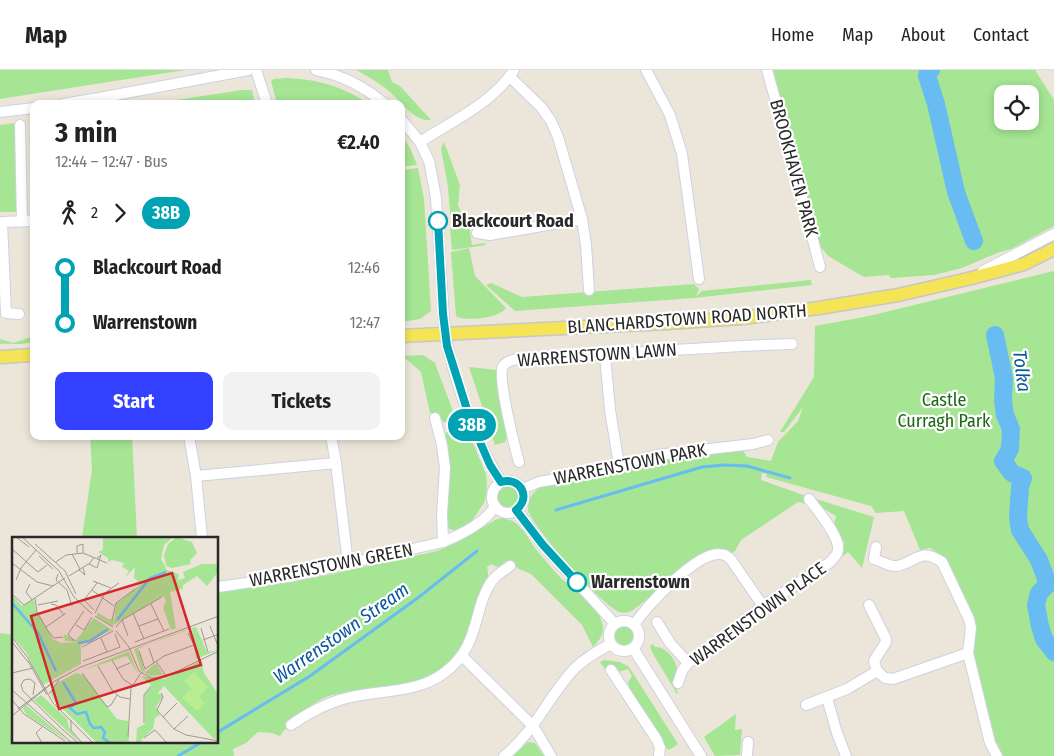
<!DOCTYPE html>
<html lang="en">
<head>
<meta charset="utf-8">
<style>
  body { margin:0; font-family:"Fira Sans Condensed",sans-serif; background:#f2f2f2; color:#222; height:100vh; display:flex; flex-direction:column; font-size:19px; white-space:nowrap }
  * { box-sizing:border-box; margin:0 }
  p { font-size:16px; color:#767676 }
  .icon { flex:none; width:28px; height:28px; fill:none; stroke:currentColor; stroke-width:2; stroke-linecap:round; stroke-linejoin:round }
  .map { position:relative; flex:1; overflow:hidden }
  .sheet { position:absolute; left:30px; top:30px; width:375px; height:340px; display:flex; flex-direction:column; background:#fff; border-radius:10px; box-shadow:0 2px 8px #0003 }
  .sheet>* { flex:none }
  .badge { padding:0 10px; border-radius:16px; font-size:18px; line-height:32px }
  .buttons { position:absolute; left:994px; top:15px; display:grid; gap:10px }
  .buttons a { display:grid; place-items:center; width:45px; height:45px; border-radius:10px; background:#fff; box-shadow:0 2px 8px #0003; font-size:25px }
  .map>.badge { position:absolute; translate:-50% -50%; box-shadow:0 0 0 2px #fff }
  .legs { display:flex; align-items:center; gap:8px; height:55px; padding:0 25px; font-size:16px }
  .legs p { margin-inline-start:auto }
  .overview { display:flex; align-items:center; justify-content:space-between; height:85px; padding:0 25px }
  h1 { font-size:28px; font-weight:700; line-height:38px }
  .primary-button { display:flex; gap:10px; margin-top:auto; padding:10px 25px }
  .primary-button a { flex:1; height:58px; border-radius:10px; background:#3340ff; color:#fff; font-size:20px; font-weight:700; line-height:58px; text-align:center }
  .primary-button a+a { background:#f2f2f2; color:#222 }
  ul { padding:0 25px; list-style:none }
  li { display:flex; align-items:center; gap:18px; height:55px; font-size:19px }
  li i { display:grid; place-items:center; width:8px; height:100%; margin:0 6px; background:currentColor }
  li i::after { content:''; width:12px; height:12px; margin:-6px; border:4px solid; border-radius:50%; background:#fff }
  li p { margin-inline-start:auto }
  li:first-child i { background:linear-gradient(#0000 50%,currentColor 0) }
  li:last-child i { background:linear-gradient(currentColor 50%,#0000 0) }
  header { display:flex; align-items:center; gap:30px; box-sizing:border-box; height:70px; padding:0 25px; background:#fff; border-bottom:1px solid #e0e0e0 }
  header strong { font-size:24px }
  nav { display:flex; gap:28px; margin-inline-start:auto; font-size:18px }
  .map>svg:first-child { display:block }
</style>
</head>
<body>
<header>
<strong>Map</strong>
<nav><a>Home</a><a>Map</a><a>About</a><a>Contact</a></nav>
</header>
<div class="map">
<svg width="1054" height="686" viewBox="0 0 1054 686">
  <rect width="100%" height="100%" fill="#ece6da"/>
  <g fill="#a5e594" fill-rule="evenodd">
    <polygon points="0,0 185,0 0,29"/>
    <path d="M356,0H388L392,12L401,17L431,50C414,52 402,32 390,22C379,13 368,6 356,0Z"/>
    <path d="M772,0H1035L1054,30V156L1011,179L997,183L962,198L934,205L891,208L889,205L864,207L828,186L820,176ZM1002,24H1030V51H1002Z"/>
    <path d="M286,8C315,9 344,16 368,34H277L271,11L274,9Z"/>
    <polygon points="242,20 252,20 255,34 150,34"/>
    <polygon points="15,53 17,142 0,142 0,55"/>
    <polygon points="401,64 411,80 417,95 401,97"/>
    <polygon points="444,72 460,115 458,135 465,151 451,154 448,117 441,78"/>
    <polygon points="418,98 424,129 431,241 420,249 401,252 401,100"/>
    <polygon points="469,155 472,175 485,173 486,175 452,180 450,158"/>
    <path d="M469,178L475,206L506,238C500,248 465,252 456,246L451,182Z"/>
    <path d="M1054,201V686H1001L994,673L973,584V573L975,564V554L968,534L947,489L930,478L920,480L904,441L876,443L871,436L766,407L767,404L762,403L761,410L806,426L874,447L862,498L848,482L843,486L844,472L834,455L836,446L821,437L798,432L741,470L735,481L732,483C720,479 715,479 703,485L637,537C632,541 627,544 620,542C605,539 531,455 528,440C527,429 532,424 540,417L647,391L742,379L747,387L771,391L778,372L798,351L803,337L784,362H780L814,307L815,256L869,246Z"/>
    <polygon points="811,210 812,215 694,228 515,241 486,215 491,213 522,227 694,214 699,219 696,226 702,221"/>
    <path d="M34,266V271C22,276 12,273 0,274V269L13,273Z"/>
    <polygon points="423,285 435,293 457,352 466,357 486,404 487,416 485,431 472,451 456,461 449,459 446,450 448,383 445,365 448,360 453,357 452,353 443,352 438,343 430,343 421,302 403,286"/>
    <polygon points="469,297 497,300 501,334 507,366 505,372 495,375"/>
    <polygon points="90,366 132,366 137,468 82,468 92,399"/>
    <circle cx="508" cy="427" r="11"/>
    <path d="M502,448L513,451L517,454C526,462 531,473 538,482C545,490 553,500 561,508C575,521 600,536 603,557C604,565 598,572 593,577L582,555L531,504L519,499L510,491L500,498L491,494L487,497C491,512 482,529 476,544C452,613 424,611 360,621C350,623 338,623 329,626C313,631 289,653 280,666L272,663L258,662L246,673L233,679L234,686H0V563L14,565V672H218V523L239,519L313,508L437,481L456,473L495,450Z"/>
    <circle cx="624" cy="566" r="10"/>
    <path d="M653,574L655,577C665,576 675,588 677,598C677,603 674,607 674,611C674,614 677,619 678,623L677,624L652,582L650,576Z"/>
    <polygon points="604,590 620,592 629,597 678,674 669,680 667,679 665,675 629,617 628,612 632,606 628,599 619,602 612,596 605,599 600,592"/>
    <polygon points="736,644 735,660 742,659 740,685 715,686 704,667"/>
    <polygon points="528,672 535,673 544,686 513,686"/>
  </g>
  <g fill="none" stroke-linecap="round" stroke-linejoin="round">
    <g stroke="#68bcf2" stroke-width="3">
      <polyline points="556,440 702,397 724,395 747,396 790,408"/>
      <polyline points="218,662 310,606 419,527 477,481"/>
      <polyline points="178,686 202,672"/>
    </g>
    <g stroke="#68bcf2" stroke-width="18">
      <polyline points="931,0 928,1 927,6 936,34 956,122 974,171"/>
      <polyline points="995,265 1004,308 1003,330 1005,345 1011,359 1010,379 1003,391 1012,403 1023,408 1020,417 1018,448 1020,460 1039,490 1048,514 1039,523 1036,535 1040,556 1044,569 1054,582"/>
    </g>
    <g stroke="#cfd0e2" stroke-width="12">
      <g id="minor">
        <polyline points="256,0 267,34"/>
        <path d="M316,0C342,5 365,17 385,34"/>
        <polyline points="646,0 670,45 682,84 699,209"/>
        <polyline points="767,0 789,78 820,197"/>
        <polyline points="510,7 541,37 551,51 558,67 582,149 586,175 589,220"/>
        <polyline points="63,34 99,28 248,0"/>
        <polyline points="0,42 34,38"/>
        <path d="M401,49L420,72L429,91L432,106L436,128L445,264C455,313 474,369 501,412"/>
        <polyline points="20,55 22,151"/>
        <path d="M420,72C452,51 493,33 514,0"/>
        <polyline points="477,163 490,165 582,149"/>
        <polyline points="983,201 1054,164"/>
        <polyline points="19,244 6,243 2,152 34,151"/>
        <polyline points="605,285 610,340 619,395"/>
        <polyline points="435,348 442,375 445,398 442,444 443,472"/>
        <polyline points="189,366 196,406 202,468"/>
        <polyline points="331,366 336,393 348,494"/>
        <path d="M519,392C515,378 497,307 503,296C510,284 555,287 568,286C643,283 717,276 792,274"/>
        <polyline points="196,406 336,393"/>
        <circle cx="508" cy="427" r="16"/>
        <polyline points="522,419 539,412 597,402 619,395 657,385 753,374 768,370"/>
        <polyline points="517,440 543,475 615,554"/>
        <path d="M876,477L874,489C881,491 890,497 897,496C916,492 920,477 942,492L969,549L971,558L968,583L990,673L997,686"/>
        <path d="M218,517L294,506L443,472C460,465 486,452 495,436"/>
        <polyline points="869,535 886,569 886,572 874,591 877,601"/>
        <circle cx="624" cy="566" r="15"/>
        <polyline points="657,552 670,573 688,593"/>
        <path d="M634,555C646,536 696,483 719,484C725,484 729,487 732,491L763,536"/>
        <polyline points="633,578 701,686"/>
        <polyline points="462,586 533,656 551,686"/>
        <polyline points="611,600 657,670 660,678 659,686"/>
        <path d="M678,613L682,601L688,593L763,536L829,493C833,489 837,486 838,480C840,466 817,440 809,429"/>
        <polyline points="827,628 837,663 846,686"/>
        <polyline points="806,635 847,619 877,601 885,608 893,609 968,583"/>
        <path d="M291,655C311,641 332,630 356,626C386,620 419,622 444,603C471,583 473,561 482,531C485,524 487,517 492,511C497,504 503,501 510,496"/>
        <path d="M504,686C535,662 549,625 575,598C585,588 598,581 611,574"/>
        <polyline points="747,686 748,672"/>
      </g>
    </g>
    <g stroke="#c7c7c7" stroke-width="15">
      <g id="major">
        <polyline points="401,266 667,253 742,248 819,238 898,225 972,208 1024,194 1054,179"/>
        <polyline points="0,287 34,285"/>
      </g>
    </g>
    <use href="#minor" stroke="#fff" stroke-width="10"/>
    <use href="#major" stroke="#f5e456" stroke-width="12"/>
  </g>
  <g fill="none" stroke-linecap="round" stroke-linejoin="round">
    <g stroke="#fff" stroke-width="11">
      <path id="line-1" d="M438,151L443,244L447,276L470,349L490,395L501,412C520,406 532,428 516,440L543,475L577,512"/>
    </g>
    <use href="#line-1" stroke="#00a3b4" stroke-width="8"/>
  </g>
  <g fill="#fff" stroke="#00a3b4" stroke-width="2.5">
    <circle cx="438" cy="151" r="9"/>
    <circle cx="577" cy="512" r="9"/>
  </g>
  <g text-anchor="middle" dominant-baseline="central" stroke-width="4.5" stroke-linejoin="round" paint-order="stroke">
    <g font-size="18" fill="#292929" stroke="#fff">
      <text transform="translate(794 98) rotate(75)">BROOKHAVEN PARK</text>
      <text transform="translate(687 249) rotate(-4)">BLANCHARDSTOWN ROAD NORTH</text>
      <text transform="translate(597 285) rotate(-4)">WARRENSTOWN LAWN</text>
      <text transform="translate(630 394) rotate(-11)">WARRENSTOWN PARK</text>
      <text transform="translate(331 495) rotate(-11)">WARRENSTOWN GREEN</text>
      <text transform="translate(758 544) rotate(-36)">WARRENSTOWN PLACE</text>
    </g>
    <g font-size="18" font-weight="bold" fill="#292929" stroke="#fff" text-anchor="start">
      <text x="452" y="151">Blackcourt Road</text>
      <text x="591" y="512">Warrenstown</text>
    </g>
    <g font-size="18" fill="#1e6717" stroke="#fff">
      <text x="944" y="330">Castle<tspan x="944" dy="21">Curragh Park</tspan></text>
    </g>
    <g font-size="19" font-style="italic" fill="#09579d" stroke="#fff">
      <text transform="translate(1022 301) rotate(83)">Tolka</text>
      <text transform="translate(341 563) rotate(-35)">Warrenstown Stream</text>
    </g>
  </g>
  <g transform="translate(12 467)">
    <rect width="206" height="206" fill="#ece6da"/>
    <path d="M91,0H161L152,8L149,22L155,33L167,37L166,43L173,41L171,35L190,27H204L206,35L195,49L185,39L171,48V52L158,55L164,91L159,93L151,71L154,64L151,59L100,89L85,79V75L96,82H102L104,67L129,47L122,41L123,30L113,41L117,34L110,30L112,26L100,23L96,25V21L86,15L91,13ZM165,0L180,5L185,16L178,23L179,27L160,31L154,29L152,18L156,7ZM0,58L10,69L22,62L24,74L41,102L49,106L66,105L53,104L52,97L64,103L82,81L100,93L69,108V127L31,148L14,115L0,99ZM184,90L195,115L206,113L184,122L180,92H176L173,94L160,99L136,107L126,112L133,135L144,126L151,138L138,139L129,133L122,112L176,92ZM117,114L126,137L115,119L71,133ZM189,124L192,136L206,157V203L201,201L152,149L146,156L151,159L144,170L148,178L143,181L141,192L129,203L131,206H124L125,191L133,187V157L140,149L129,139L152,142ZM64,136L71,138L105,182L116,184L117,206H85L42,163L38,155L45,146ZM29,158L55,182L57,191L68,206L22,163ZM14,168L56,204L15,178L11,172Z" fill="#a5e594"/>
    <path d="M182,135L196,150L187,160L193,166L185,174L170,161L178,152L183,155L172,144Z" fill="#b9ed8f"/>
    <path fill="none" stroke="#68bcf2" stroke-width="2.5" d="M0,66L26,96L44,134M105,83L138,41L154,35M66,106L78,104L96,92M51,145L64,166L58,171L65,177L74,175L78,187L82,191L89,190L93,195L91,201L98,206"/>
    <path fill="none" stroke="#9e9a93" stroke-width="1" d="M4,0L17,10M10,0L47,34L62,60L80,77M23,7L53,34L64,57M0,12L26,35L35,28M65,16V9L71,7V16M60,17L68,32M27,19L41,32M44,25L54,18L71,16L95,26M0,26L25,45L41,49M77,27L85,31L89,18L85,21M67,33L73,38L71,31M46,37L44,43L55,53L60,69M57,39L78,26L82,20M4,43L9,31L24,13M81,44L99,51M18,47L14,55L20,63M80,53L102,69M0,57L12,68L53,41M23,61L25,75L36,94L42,101L51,100M39,67L44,68L52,78M139,67L152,94M26,68L46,64M82,73L72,63L85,46M83,76L93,56L107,46M121,76L132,102M83,79L101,90M100,83L104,66L123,52M110,83L116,99M64,88L72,93L80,80M127,89L146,82M198,89L206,109M34,90L54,76M104,90L110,83L150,60M189,91L196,115M104,94L117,110L127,134L139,141L153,140L207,114M0,100L16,121L41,166L81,206M89,101L95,115M191,103L207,97M62,104L56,97L72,74M0,105L16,125M123,105L157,92M70,110L101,94M137,111L142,126M127,114L133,132L152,119L182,108L176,96M100,123L111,142L120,148M16,124L35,158M71,124L108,110L103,97M144,124L154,139M86,129L100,153L108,160L118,162M104,132L118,126M0,136L21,131M70,136L95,170L99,168L105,158M0,153L60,206M149,156L151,160L145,173L162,192L174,198L207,204M37,157L47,143M21,158L23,146L18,142L12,143L9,148L11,154L51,193M0,163L12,177L53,204M6,172L40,146M1,178L43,144L69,130L207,79M151,180L165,166M59,183V193L70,206M132,186V158L139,149M30,190L24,196L30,206M50,192L66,206M162,192L176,179M116,200L119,151L129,136M132,201L143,193L155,206"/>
    <path fill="#d62828" fill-opacity="0.15" stroke="#d62828" stroke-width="2.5" d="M160,36L189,128L47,172L19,79Z"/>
    <rect width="206" height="206" fill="none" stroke="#292929" stroke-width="2.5"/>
  </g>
</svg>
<div class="buttons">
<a><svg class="icon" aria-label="locate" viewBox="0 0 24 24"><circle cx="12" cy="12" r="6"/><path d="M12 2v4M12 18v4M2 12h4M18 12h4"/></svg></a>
</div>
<b class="badge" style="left:472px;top:355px;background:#00a3b4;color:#fff">38B</b>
<section class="sheet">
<div class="overview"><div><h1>3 min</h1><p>12:44 – 12:47 · Bus</p></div><b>€2.40</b></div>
<div class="legs"><svg class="icon" aria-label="walk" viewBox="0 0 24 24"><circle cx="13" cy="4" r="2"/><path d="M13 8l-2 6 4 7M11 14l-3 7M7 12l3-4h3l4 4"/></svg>2<svg class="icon" aria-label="forward" viewBox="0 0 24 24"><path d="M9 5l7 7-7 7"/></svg><b class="badge" style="background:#00a3b4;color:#fff">38B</b></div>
<ul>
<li><i style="color:#00a3b4"></i><b>Blackcourt Road</b><p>12:46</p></li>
<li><i style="color:#00a3b4"></i><b>Warrenstown</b><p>12:47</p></li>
</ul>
<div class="primary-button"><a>Start</a><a>Tickets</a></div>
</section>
</div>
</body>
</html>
